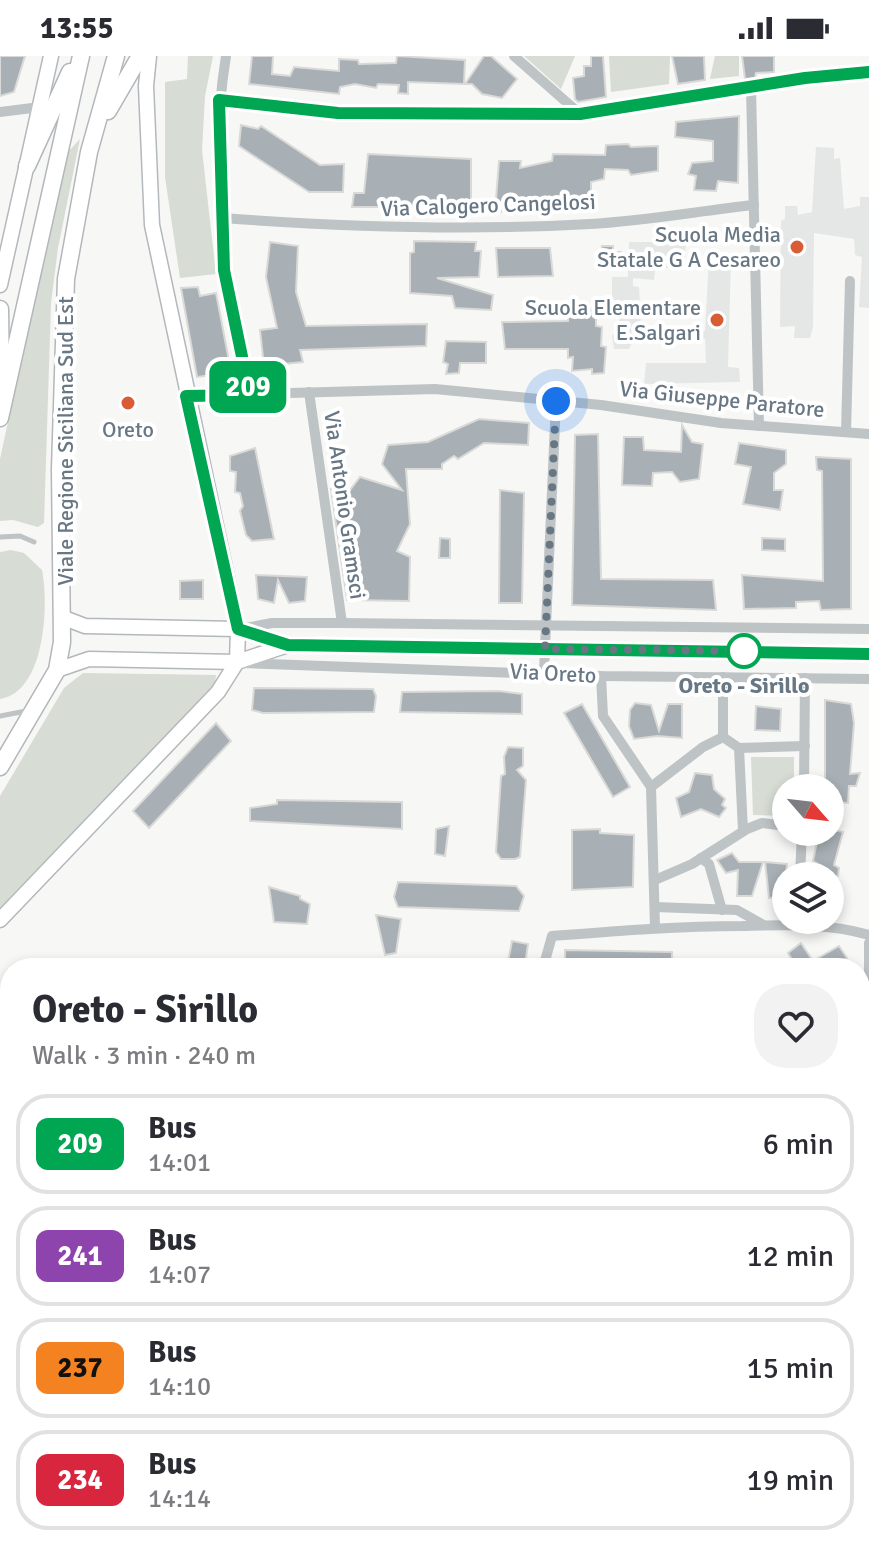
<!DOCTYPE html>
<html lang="en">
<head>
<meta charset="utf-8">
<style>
  body { margin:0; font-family:Signika,sans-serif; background:#f2f2f3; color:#2b2b33; height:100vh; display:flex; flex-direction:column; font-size:30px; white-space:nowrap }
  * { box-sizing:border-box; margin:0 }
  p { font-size:26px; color:#7c7c81 }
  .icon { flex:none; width:44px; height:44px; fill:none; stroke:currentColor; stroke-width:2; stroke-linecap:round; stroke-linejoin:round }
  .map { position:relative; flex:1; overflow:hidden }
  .drawer { position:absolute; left:0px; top:902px; width:870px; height:600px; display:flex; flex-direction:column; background:#fff; border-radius:32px 32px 0 0; box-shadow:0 4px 12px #0003 }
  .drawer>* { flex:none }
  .badge { padding:0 16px; border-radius:12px; font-size:28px; line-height:52px }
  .needle { width:52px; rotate:118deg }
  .buttons { position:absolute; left:772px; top:718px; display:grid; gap:16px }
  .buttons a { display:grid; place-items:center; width:72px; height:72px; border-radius:50%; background:#fff; box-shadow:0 4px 12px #0003; font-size:40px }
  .you { position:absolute; width:40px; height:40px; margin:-20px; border:6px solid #fff; border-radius:50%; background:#1a73e8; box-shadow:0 0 0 12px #1a73e833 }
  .map>.badge { position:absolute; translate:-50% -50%; box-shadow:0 0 0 4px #fff }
  .round { display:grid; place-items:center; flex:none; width:84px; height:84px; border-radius:32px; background:#f2f2f3 }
  .headline { display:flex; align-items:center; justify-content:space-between; height:136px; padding:0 32px }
  h1 { font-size:38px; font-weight:800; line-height:60px }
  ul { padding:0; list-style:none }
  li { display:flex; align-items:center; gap:24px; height:100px; margin:0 16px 12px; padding:0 16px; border:4px solid #e1e1e2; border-radius:32px }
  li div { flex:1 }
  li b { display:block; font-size:30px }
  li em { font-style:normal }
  li .badge { min-width:88px; font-weight:700; text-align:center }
  .status { display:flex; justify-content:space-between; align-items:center; height:56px; padding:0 40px; background:#fff; direction:ltr }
  .status svg { height:22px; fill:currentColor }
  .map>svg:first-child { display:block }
</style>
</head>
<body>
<div class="status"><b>13:55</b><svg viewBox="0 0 49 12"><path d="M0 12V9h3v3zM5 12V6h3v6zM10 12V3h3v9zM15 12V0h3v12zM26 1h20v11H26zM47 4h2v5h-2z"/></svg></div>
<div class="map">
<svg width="869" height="1502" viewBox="0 0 869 1502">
  <rect width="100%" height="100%" fill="#f7f7f5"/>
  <g fill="#e5e6e6">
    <polygon points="816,91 834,92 834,103 840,102 844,153 860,150 860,141 869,141 869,252 859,251 862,201 855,199 854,183 814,177 813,271 810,282 794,282 795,270 780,271 781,165 785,163 785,150 797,150 798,159 812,156"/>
    <polygon points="629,186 686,186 684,212 655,212 654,224 633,222 633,230 639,231 641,273 705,275 709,201 731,203 728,311 739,312 740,326 644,328 646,307 706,307 705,283 633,284 629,293 614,293 612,279 619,277 620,255 612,253 612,221 628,221"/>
  </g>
  <g fill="#d7dcd4">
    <polygon points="188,0 213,0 205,40 202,94 216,218 180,222 165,121 165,26 187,23"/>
    <polygon points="524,0 575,0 561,33"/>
    <polygon points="609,0 670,0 669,28 611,36"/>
    <polygon points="715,0 739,0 739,20 710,23"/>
    <polygon points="80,83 58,192 51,247 44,467 38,471 13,464 0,465 0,403 66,98"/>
    <path d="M11,494L24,497L42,514C49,549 45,636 0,643V496Z"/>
    <polygon points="83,617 216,619 215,628 0,853 0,740 64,632"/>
    <polygon points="751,701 794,701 794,732 786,732 786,760 753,759"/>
  </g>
  <g fill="#a8b0b5" stroke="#d9d9d7" stroke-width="2">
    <polygon points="0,0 25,0 14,36 0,40"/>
    <polygon points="252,0 273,0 272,18 290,20 294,11 339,15 339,3 358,4 359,8 396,7 397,0 465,4 464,28 408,26 408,38 398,37 399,29 378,28 376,32 355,28 340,31 339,38 249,28"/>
    <polygon points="484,0 491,0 517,23 502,42 482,38 472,28 465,28"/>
    <polygon points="591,0 603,0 606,41 578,46 575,43 573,22 584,20 584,10 591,10"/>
    <polygon points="672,0 704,0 705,24 678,28"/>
    <polygon points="742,0 774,0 774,16 756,17 755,22 745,23"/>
    <polygon points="739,60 738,127 718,125 716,135 694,134 696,120 688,118 692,107 713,105 713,85 675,81 676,66"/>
    <polygon points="241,69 258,73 261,70 320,109 344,108 343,136 309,136 260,104 239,90"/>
    <polygon points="628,88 631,91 658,90 658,115 631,119 628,114 605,113 604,123 591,126 591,150 495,156 499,105 521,105 520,112 552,105 553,98 605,99 606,89"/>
    <polygon points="368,98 471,103 471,151 352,151 354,137 364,137"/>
    <polygon points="414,185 476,186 475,195 481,195 479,221 437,222 493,239 491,254 455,252 452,240 410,237 410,197 414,196"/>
    <polygon points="270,186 298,190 296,236 306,270 427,268 426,290 300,294 303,306 264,310 260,274 277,272 266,221"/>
    <polygon points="602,190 613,190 613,196 621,196 621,211 600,209"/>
    <polygon points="496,192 550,192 553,220 498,221"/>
    <polygon points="198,231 200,240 216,237 230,310 213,312 212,319 197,321 181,232"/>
    <polygon points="568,251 596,252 596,270 602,271 601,290 606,291 604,317 592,318 592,313 572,315 573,301 568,302 568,293 505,293 502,266 568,265"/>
    <polygon points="446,285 486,286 486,307 460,307 459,317 446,318 448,308 443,306"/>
    <polygon points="479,363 529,367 528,389 484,387 458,403 454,400 442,408 442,413 406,413 410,468 397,495 410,501 409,545 347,544 331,433 350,434 360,421 402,434 382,408 388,389 428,386"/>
    <polygon points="682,369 692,386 703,388 699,423 680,426 672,416 653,417 652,430 622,429 624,381 643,381 644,394 681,396"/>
    <polygon points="598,378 601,523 713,524 716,554 572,549 575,379"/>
    <polygon points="739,387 786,394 786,408 774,417 774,434 783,434 780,454 743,448 751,411 735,408"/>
    <polygon points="255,392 274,483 252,485 246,479 240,455 243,450 240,437 235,436 236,416 230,415 230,400"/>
    <polygon points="816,401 851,403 851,553 821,554 819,545 796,546 796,552 744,553 742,519 823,525 822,415 817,414"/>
    <polygon points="500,434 524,437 522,547 499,547"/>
    <polygon points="440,482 450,483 450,502 439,502"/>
    <polygon points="762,482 785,483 785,495 762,494"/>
    <polygon points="256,519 307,521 305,545 289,547 278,524 274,547 258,543"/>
    <polygon points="203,524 203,543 180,543 180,525"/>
    <polygon points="254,632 373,633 376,640 374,656 263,657 252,654"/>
    <polygon points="499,635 522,638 522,658 400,656 402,636"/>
    <polygon points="825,644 851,648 854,667 850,718 860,717 856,730 849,730 848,747 830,746 830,732 825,732"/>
    <polygon points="635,647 651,649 659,675 668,648 682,648 682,682 657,680 634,683 629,670 630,654"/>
    <polygon points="582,648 630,731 613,741 564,657"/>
    <polygon points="756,650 781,653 780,675 755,674"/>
    <polygon points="216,667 231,685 149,772 133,755"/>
    <polygon points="508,691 523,692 523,710 517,714 526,724 520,801 515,803 501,803 496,796 501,720 505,718 504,701"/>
    <polygon points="695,717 712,719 714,733 725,743 722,749 726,752 719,761 701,753 681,761 676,742 689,736"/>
    <polygon points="277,744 402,746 402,773 250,765 250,752 277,748"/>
    <polygon points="449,770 445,800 435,798 436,773"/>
    <polygon points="600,773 600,777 634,779 633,831 572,834 572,774"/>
    <polygon points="830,773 843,776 834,809 839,812 838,820 817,820 820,809 813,805 819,776"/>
    <polygon points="732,797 739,806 763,806 752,840 737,840 738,814 726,817 717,804"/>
    <polygon points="765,806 787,808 784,841 769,842"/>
    <polygon points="398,826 516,830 524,840 519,855 398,851 394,841"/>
    <polygon points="269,831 300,840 300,843 310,848 307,868 274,866"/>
    <polygon points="376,859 401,863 396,897 385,899"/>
    <polygon points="512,885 528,888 525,909 508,906"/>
    <polygon points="801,887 813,905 839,890 847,902 834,912 797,912 788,897"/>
    <polygon points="565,894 672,896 672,912 565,912"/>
    <polygon points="250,1492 272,1492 282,1502 240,1502"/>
  </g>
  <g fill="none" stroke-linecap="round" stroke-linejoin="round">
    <g stroke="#b3b8bd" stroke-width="17">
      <g id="secondary">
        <polyline points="0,229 51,0"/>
        <polyline points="64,562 85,570 238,573 288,589 869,598"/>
        <polyline points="57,614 89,603 237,606 288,589"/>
        <polyline points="0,864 218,636 237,606 238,573 152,169 146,30 149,0"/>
      </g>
    </g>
    <g stroke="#b2b7bb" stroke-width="19">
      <g id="primary">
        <polyline points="108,55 140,0"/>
        <polyline points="27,110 70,16"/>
        <polyline points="0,253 1,324"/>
        <polyline points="0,362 81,0"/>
        <polyline points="0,711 57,614 62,586 60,413 66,223 89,96 116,0"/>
      </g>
    </g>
    <g stroke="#bec3c6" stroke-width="5">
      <polyline points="0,481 20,480 34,486"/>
      <polyline points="0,660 26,655"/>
    </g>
    <g stroke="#bec3c6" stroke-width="10">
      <path d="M226,0C208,110 224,231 250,339"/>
      <polyline points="514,0 580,58"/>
      <polyline points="751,33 759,370"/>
      <polyline points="219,44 314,56 580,58 805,22 869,16"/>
      <polyline points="0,56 40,51"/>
      <path d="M223,162C345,171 467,175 590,168C644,165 699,155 754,149"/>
      <polyline points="309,336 342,567"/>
      <polyline points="186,340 435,333 601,349 721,367 869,378"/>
      <polyline points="846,376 850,225"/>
      <polyline points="240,573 272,567 342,567 869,573"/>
      <polyline points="243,607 601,620 869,623"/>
      <polyline points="544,615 556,345"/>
      <polyline points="601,620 603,660 651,731 655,872"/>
      <polyline points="723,681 739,692 743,775"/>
      <polyline points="739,692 805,690"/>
      <polyline points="651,731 703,691 723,681 723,621"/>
      <polyline points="804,732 805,622"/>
      <polyline points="701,802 709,808 722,854"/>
      <polyline points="800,820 802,776"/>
      <polyline points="655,824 692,808 747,773 762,767 786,770"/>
      <polyline points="655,851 737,854 762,868"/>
      <polyline points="869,887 869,973"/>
      <path d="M543,912L552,880C616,875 678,870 742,870C786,869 827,867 869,879"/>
      <polyline points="180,1502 193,1492"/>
    </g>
    <use href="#secondary" stroke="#fff" stroke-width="14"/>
    <use href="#primary" stroke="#fff" stroke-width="16"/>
  </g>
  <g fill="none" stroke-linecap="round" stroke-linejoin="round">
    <g stroke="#fff" stroke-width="18">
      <polyline id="line" points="869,16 805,22 580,58 338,57 219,44 224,214 250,339 186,340 238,573 288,589 869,598"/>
    </g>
    <use href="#line" stroke="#00a651" stroke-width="12"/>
    <polyline stroke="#687784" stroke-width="8" stroke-dasharray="0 14.4" points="556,345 545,593 744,595"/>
  </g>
  <g fill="#d85d34" stroke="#fff" stroke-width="3">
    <circle cx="797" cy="191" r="8"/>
    <circle cx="717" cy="264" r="8"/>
    <circle cx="128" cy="347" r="8"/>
  </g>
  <circle fill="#fff" stroke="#00a651" stroke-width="4" cx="744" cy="595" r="16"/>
  <g text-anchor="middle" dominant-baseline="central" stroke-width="8" stroke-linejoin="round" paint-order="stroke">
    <g font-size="22" fill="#687784" stroke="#fff">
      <text transform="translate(488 149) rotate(-2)">Via Calogero Cangelosi</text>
      <text transform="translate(722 343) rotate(6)">Via Giuseppe Paratore</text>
      <text transform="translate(65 385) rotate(-90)">Viale Regione Siciliana Sud Est</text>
      <text transform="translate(345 449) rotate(82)">Via Antonio Gramsci</text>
      <text transform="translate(553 617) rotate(3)">Via Oreto</text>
    </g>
    <g font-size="22" fill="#687784" stroke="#fff" text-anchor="end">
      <text x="781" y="178">Scuola Media<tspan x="781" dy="25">Statale G A Cesareo</tspan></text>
      <text x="701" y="251">Scuola Elementare<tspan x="701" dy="25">E.Salgari</tspan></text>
      <text x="128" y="373" text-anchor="middle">Oreto</text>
    </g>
    <g font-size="22" font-weight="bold" fill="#687784" stroke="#fff">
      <text x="744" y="629">Oreto - Sirillo</text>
    </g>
  </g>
</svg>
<div class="buttons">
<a><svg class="needle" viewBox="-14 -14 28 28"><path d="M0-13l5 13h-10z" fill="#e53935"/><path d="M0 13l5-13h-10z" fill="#7c7c81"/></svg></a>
<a><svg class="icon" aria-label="layers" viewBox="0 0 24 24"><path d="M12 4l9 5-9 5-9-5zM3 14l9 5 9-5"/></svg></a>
</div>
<div class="you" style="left:556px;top:345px"></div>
<b class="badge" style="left:248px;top:331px;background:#00a651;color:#fff">209</b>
<section class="drawer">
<div class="headline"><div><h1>Oreto - Sirillo</h1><p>Walk · 3 min · 240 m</p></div><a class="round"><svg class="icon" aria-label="heart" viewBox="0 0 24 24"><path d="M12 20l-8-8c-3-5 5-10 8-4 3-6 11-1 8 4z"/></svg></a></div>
<ul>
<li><span class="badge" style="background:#00a651;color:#fff">209</span><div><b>Bus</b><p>14:01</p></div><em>6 min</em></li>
<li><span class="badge" style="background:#8e44ad;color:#fff">241</span><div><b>Bus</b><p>14:07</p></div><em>12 min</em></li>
<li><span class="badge" style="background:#f58220;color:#111">237</span><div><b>Bus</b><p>14:10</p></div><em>15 min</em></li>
<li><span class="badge" style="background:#d7263d;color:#fff">234</span><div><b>Bus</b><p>14:14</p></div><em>19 min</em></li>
</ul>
</section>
</div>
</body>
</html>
